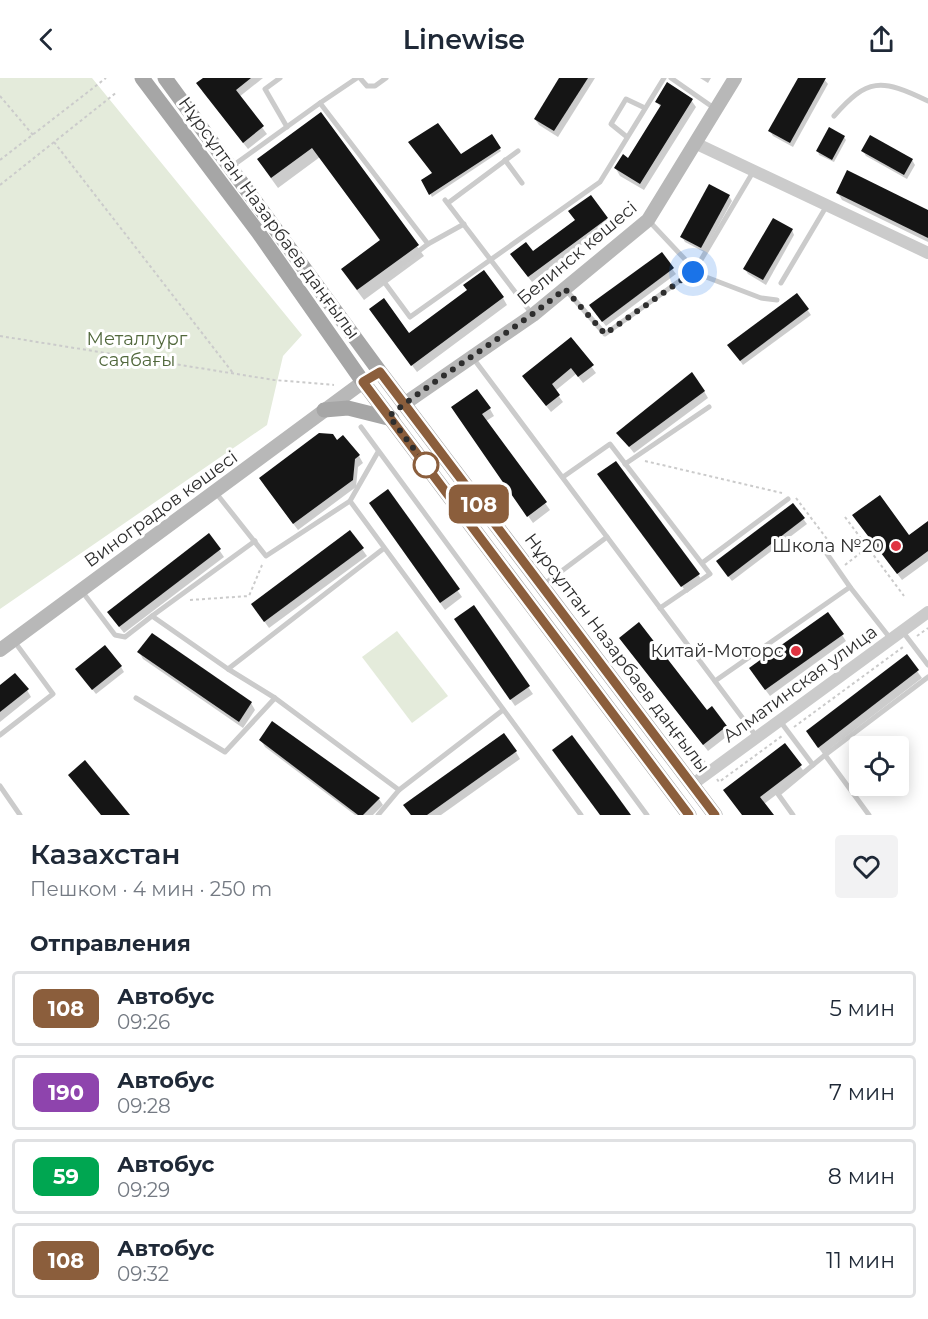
<!DOCTYPE html>
<html lang="ru">
<head>
<meta charset="utf-8">
<style>
  body { margin:0; font-family:Montserrat,sans-serif; background:#f2f2f3; color:#1f2937; height:100vh; display:flex; flex-direction:column; font-size:22px; white-space:nowrap }
  * { box-sizing:border-box; margin:0 }
  p { font-size:20px; color:#747a83 }
  .icon { flex:none; width:33px; height:33px; fill:none; stroke:currentColor; stroke-width:2; stroke-linecap:round; stroke-linejoin:round }
  .map { position:relative; height:737px; overflow:hidden }
  .details { display:flex; flex-direction:column; background:#fff; flex:1 }
  .details>* { flex:none }
  .badge { padding:0 12px; border-radius:9px; font-size:21px; line-height:39px }
  .buttons { position:absolute; left:849px; top:658px; display:grid; gap:12px }
  .buttons a { display:grid; place-items:center; width:60px; height:60px; border-radius:6px; background:#fff; box-shadow:0 3px 15px #0003; font-size:30px }
  .you { position:absolute; width:30px; height:30px; margin:-15px; border:4px solid #fff; border-radius:50%; background:#1a73e8; box-shadow:0 0 0 9px #1a73e833 }
  .map>.badge { position:absolute; translate:-50% -50%; box-shadow:0 0 0 3px #fff }
  h2 { padding:0 30px; font-size:22px; line-height:54px }
  .round { display:grid; place-items:center; flex:none; width:63px; height:63px; border-radius:6px; background:#f2f2f3 }
  .headline { display:flex; align-items:center; justify-content:space-between; height:102px; padding:0 30px }
  h1 { font-size:28px; font-weight:600; line-height:45px }
  ul { padding:0; list-style:none }
  li { display:flex; align-items:center; gap:18px; height:75px; margin:0 12px 9px; padding:0 18px; border:3px solid #e0e1e3; border-radius:6px }
  li div { flex:1 }
  li b { display:block; font-size:22px }
  li em { font-style:normal }
  li .badge { min-width:66px; font-weight:700; text-align:center }
  header { display:flex; justify-content:space-between; align-items:center; height:78px; padding:0 30px; background:#fff; font-size:27px; font-weight:600 }
  .map>svg:first-child { display:block }
</style>
</head>
<body>
<header><svg class="icon" aria-label="back" viewBox="0 0 24 24"><path d="M15 5l-7 7 7 7"/></svg>Linewise<svg class="icon" aria-label="share" viewBox="0 0 24 24"><path d="M12 15V3M7 8l5-5 5 5M5 13v7h14v-7"/></svg></header>
<div class="map">
<svg width="928" height="737" viewBox="0 0 928 737">
  <rect width="100%" height="100%" fill="#fff"/>
  <g fill="#e4ebdb">
    <polygon points="0,0 92,0 302,257 283,278 267,347 0,531"/>
    <polygon points="397,553 448,618 412,645 362,579"/>
  </g>
  <g fill="#0003">
    <polygon points="206,0 263,0 239,19 267,56 248,71 202,13"/>
    <polygon points="561,0 595,0 558,59 539,47 535,41"/>
    <polygon points="700,0 711,0 708,5"/>
    <polygon points="800,0 823,0 828,6 793,69 773,58 770,53"/>
    <polygon points="691,22 696,29 644,112 620,98 616,91 629,82 661,30 657,24"/>
    <polygon points="321,36 424,178 364,222 349,202 381,164 320,79 278,110 265,92"/>
    <polygon points="491,58 501,73 432,119 423,103"/>
    <polygon points="844,59 846,62 834,84 819,77 818,73"/>
    <polygon points="863,73 912,82 915,87 907,101 866,78"/>
    <polygon points="838,115 928,134 928,164 842,122"/>
    <polygon points="729,118 732,123 704,174 685,164 682,159"/>
    <polygon points="607,141 609,146 532,204 515,182"/>
    <polygon points="792,152 794,157 766,207 748,196 745,191"/>
    <polygon points="661,176 676,196 606,248 594,233"/>
    <polygon points="469,213 503,220 507,227 417,294 375,238 409,257"/>
    <polygon points="797,217 811,237 743,287 732,272"/>
    <polygon points="571,261 596,295 583,305 576,296 555,313 563,324 551,334 528,305"/>
    <polygon points="704,313 708,320 634,375 618,355"/>
    <polygon points="490,331 494,338 486,343 550,432 533,445 457,336"/>
    <polygon points="337,364 359,378 363,385 358,389 356,409 298,452 264,407"/>
    <polygon points="603,403 698,496 702,503 687,515"/>
    <polygon points="388,413 462,519 445,532 374,432"/>
    <polygon points="793,427 807,446 732,503 721,489"/>
    <polygon points="858,444 909,459 928,445 928,483 902,502"/>
    <polygon points="350,454 367,478 269,550 257,533"/>
    <polygon points="209,457 224,479 124,555 113,541"/>
    <polygon points="473,529 533,616 515,628 460,548"/>
    <polygon points="842,557 846,563 770,618 755,598"/>
    <polygon points="625,567 726,649 730,656 708,673"/>
    <polygon points="139,574 251,625 255,632 243,650 143,581"/>
    <polygon points="906,578 922,600 823,676 812,661"/>
    <polygon points="121,589 124,594 96,616 80,596"/>
    <polygon points="0,609 27,612 31,619 0,644"/>
    <polygon points="261,662 379,721 383,727 373,737 355,737 265,669"/>
    <polygon points="785,667 805,695 764,726 772,737 743,737 729,719"/>
    <polygon points="516,674 520,681 441,737 411,737 405,728"/>
  </g>
  <g fill="#151515">
    <polygon points="203,0 251,0 236,12 264,48 243,65 196,5"/>
    <polygon points="559,0 588,0 554,53 534,41"/>
    <polygon points="798,0 826,0 790,65 768,53"/>
    <polygon points="667,4 693,21 640,106 614,90 623,76 628,80 661,27 655,24"/>
    <polygon points="321,34 419,167 357,212 341,191 380,162 312,70 271,100 257,81"/>
    <polygon points="438,45 461,76 492,56 501,70 429,117 421,102 432,95 408,64"/>
    <polygon points="829,49 845,58 832,82 816,73"/>
    <polygon points="870,57 913,81 904,97 861,73"/>
    <polygon points="847,92 928,132 928,160 836,115"/>
    <polygon points="709,106 730,117 701,170 680,159"/>
    <polygon points="591,117 608,140 528,199 510,176 526,164 533,173 575,142 568,133"/>
    <polygon points="773,140 793,151 763,202 743,191"/>
    <polygon points="662,174 674,190 602,244 589,227"/>
    <polygon points="484,192 504,219 411,288 369,231 384,220 409,255 467,212 463,207"/>
    <polygon points="797,215 809,231 740,283 727,267"/>
    <polygon points="571,259 594,287 578,299 571,290 552,306 560,317 546,328 522,298"/>
    <polygon points="692,294 705,313 629,369 616,355"/>
    <polygon points="477,311 491,330 482,336 547,424 527,439 451,329"/>
    <polygon points="319,355 333,356 337,362 343,357 360,377 355,381 353,402 293,446 259,400"/>
    <polygon points="616,383 700,496 681,509 597,396"/>
    <polygon points="388,411 460,511 440,525 369,425"/>
    <polygon points="880,417 909,457 928,443 928,473 897,496 852,437"/>
    <polygon points="793,425 805,440 728,499 716,483"/>
    <polygon points="350,452 364,470 264,544 251,526"/>
    <polygon points="209,455 221,471 119,549 107,534"/>
    <polygon points="474,527 530,608 510,622 454,541"/>
    <polygon points="828,534 844,556 765,612 749,590"/>
    <polygon points="639,544 707,632 712,628 727,648 703,667 619,560"/>
    <polygon points="152,555 252,624 239,644 137,574"/>
    <polygon points="105,567 122,588 92,612 75,591"/>
    <polygon points="907,576 919,592 818,670 806,653"/>
    <polygon points="15,595 29,611 0,634 0,607"/>
    <polygon points="272,643 380,720 363,737 358,737 259,662"/>
    <polygon points="504,655 517,673 427,737 411,737 403,727"/>
    <polygon points="572,657 610,708 631,737 600,737 552,672"/>
    <polygon points="785,665 802,687 760,719 774,737 742,737 723,712"/>
    <polygon points="85,682 130,737 101,737 68,697"/>
  </g>
  <g fill="none" stroke-linecap="round" stroke-linejoin="round">
    <g stroke="#cbcbcb" stroke-width="2" stroke-dasharray="3 3" stroke-linecap="butt">
      <polyline points="0,18 33,57"/>
      <polyline points="54,64 233,295"/>
      <polyline points="0,82 106,0"/>
      <polyline points="0,107 117,14"/>
      <polyline points="0,258 274,302 334,307"/>
      <polyline points="645,383 782,415"/>
      <polyline points="796,420 830,465"/>
      <polyline points="845,439 904,518"/>
      <polyline points="845,487 868,469"/>
      <polyline points="190,522 249,518 262,487"/>
      <polyline points="917,558 928,550"/>
      <polyline points="794,649 903,569"/>
      <polyline points="699,677 705,684"/>
      <polyline points="717,701 719,704 782,658"/>
    </g>
    <g stroke="#cbcbcb" stroke-width="5">
      <polyline points="280,0 265,11 287,49"/>
      <polyline points="360,0 367,8 375,8 386,0"/>
      <polyline points="671,0 714,30"/>
      <polyline points="320,25 357,0"/>
      <path d="M834,38C867,0 881,0 928,23"/>
      <polyline points="627,59 611,46 626,21 645,30"/>
      <polyline points="505,82 522,105"/>
      <polyline points="231,89 320,25 428,166 464,146"/>
      <polyline points="445,122 532,236"/>
      <polyline points="448,125 518,73"/>
      <polyline points="428,166 382,201 410,239 600,104 664,0"/>
      <polyline points="695,192 753,94"/>
      <polyline points="693,194 761,220 777,222"/>
      <polyline points="781,205 826,129"/>
      <polyline points="565,211 605,256 695,192 649,143"/>
      <polyline points="473,280 756,658"/>
      <polyline points="361,349 647,737"/>
      <polyline points="378,374 350,423 581,737"/>
      <polyline points="625,386 709,329"/>
      <polyline points="563,399 610,366 710,496 660,530"/>
      <polyline points="216,415 266,478 350,423"/>
      <polyline points="383,471 228,591 275,620 399,712 503,632"/>
      <polyline points="825,473 850,509"/>
      <polyline points="702,485 788,421"/>
      <polyline points="543,507 607,459"/>
      <polyline points="81,512 115,557 125,559 152,538"/>
      <polyline points="903,554 928,587"/>
      <polyline points="228,591 152,538 255,463"/>
      <polyline points="715,603 850,509 890,560"/>
      <polyline points="136,620 225,674 275,620"/>
      <polyline points="780,643 813,687"/>
      <polyline points="0,657 53,616 14,563"/>
      <polyline points="825,677 928,599"/>
      <polyline points="0,708 20,737"/>
      <polyline points="378,737 399,712"/>
      <polyline points="793,737 778,716 825,677 869,737"/>
    </g>
    <g stroke="#cbcbcb" stroke-width="12">
      <polyline points="697,66 928,175"/>
      <polyline points="693,706 928,534"/>
    </g>
    <g stroke="#b8b8b8" stroke-width="14">
      <polyline points="404,326 533,237 648,142 735,0"/>
      <polyline points="0,572 363,304"/>
    </g>
    <g stroke="#a6a6a6" stroke-width="15">
      <polyline points="142,0 258,154 363,304 689,737"/>
      <polyline points="165,0 380,294 715,737"/>
      <polyline points="324,332 348,330 392,341"/>
    </g>
  </g>
  <g fill="none" stroke-linecap="round" stroke-linejoin="round">
    <g stroke="#fff" stroke-width="14">
      <polyline id="line" points="689,737 363,304 380,294 715,737"/>
    </g>
    <use href="#line" stroke="#8b5e3c" stroke-width="9"/>
    <path stroke="#2e2e2e" stroke-width="6" stroke-dasharray="0 10.8" d="M426,387L389,338C446,293 508,257 565,211L605,256L693,194"/>
  </g>
  <circle fill="#fff" stroke="#8b5e3c" stroke-width="3" cx="426" cy="387" r="12"/>
  <g fill="#e03441" stroke="#fff" stroke-width="2">
    <circle cx="896" cy="468" r="6"/>
    <circle cx="796" cy="573" r="6"/>
  </g>
  <g text-anchor="middle" dominant-baseline="central" stroke-width="6" stroke-linejoin="round" paint-order="stroke">
    <g font-size="18" fill="#2e2e2e" stroke="#fff">
      <text transform="translate(269 140) rotate(54)">Нұрсұлтан Назарбаев даңғылы</text>
      <text transform="translate(577 175) rotate(-40)">Белинск көшесі</text>
      <text transform="translate(161 431) rotate(-36)">Виноградов көшесі</text>
      <text transform="translate(617 575) rotate(53)">Нұрсұлтан Назарбаев даңғылы</text>
      <text transform="translate(800 606) rotate(-36)">Алматинская улица</text>
    </g>
    <g font-size="18" fill="#51683c" stroke="#fff">
      <text x="137" y="261">Металлург<tspan x="137" dy="21">саябағы</tspan></text>
    </g>
    <g font-size="18" fill="#2e2e2e" stroke="#fff" text-anchor="end">
      <text x="884" y="468">Школа №20</text>
      <text x="784" y="573">Китай-Моторс</text>
    </g>
  </g>
</svg>
<div class="buttons">
<a><svg class="icon" aria-label="locate" viewBox="0 0 24 24"><circle cx="12" cy="12" r="6"/><path d="M12 2v4M12 18v4M2 12h4M18 12h4"/></svg></a>
</div>
<div class="you" style="left:693px;top:194px"></div>
<b class="badge" style="left:479px;top:426px;background:#8b5e3c;color:#fff">108</b>
</div>
<section class="details">
<div class="headline"><div><h1>Казахстан</h1><p>Пешком · 4 мин · 250 m</p></div><a class="round"><svg class="icon" aria-label="heart" viewBox="0 0 24 24"><path d="M12 20l-8-8c-3-5 5-10 8-4 3-6 11-1 8 4z"/></svg></a></div>
<h2>Отправления</h2>
<ul>
<li><span class="badge" style="background:#8b5e3c;color:#fff">108</span><div><b>Автобус</b><p>09:26</p></div><em>5 мин</em></li>
<li><span class="badge" style="background:#8e44ad;color:#fff">190</span><div><b>Автобус</b><p>09:28</p></div><em>7 мин</em></li>
<li><span class="badge" style="background:#00a651;color:#fff">59</span><div><b>Автобус</b><p>09:29</p></div><em>8 мин</em></li>
<li><span class="badge" style="background:#8b5e3c;color:#fff">108</span><div><b>Автобус</b><p>09:32</p></div><em>11 мин</em></li>
</ul>
</section>
</body>
</html>
